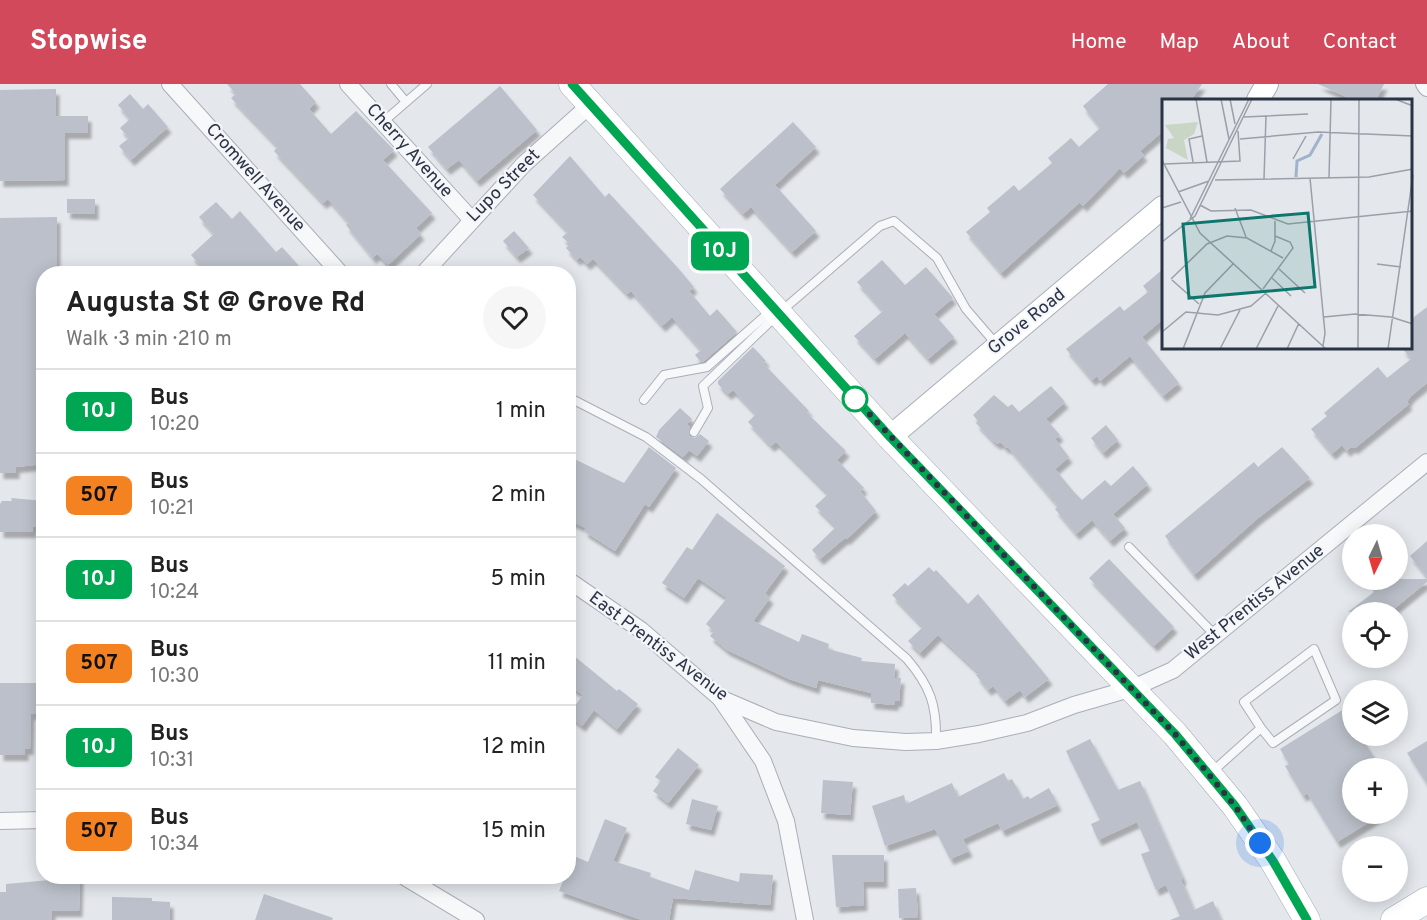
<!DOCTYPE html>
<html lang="en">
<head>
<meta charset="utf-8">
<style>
  body { margin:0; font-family:Overpass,sans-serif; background:#f6f6f6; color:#222; height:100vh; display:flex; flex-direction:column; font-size:22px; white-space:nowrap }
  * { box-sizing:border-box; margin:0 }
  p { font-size:20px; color:#767676 }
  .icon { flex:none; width:33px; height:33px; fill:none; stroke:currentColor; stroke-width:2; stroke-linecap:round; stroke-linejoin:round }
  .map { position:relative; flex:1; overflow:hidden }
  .details { position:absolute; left:36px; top:182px; width:540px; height:618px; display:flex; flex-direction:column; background:#fff; border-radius:24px; box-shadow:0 3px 15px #0003 }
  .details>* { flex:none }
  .badge { padding:0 12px; border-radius:9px; font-size:21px; line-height:39px }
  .needle { width:39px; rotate:185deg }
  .fabs { position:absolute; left:1342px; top:440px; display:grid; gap:12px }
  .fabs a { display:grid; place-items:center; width:66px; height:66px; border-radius:50%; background:#fff; box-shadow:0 3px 15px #0003; font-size:30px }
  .you { position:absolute; width:30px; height:30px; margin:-15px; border:4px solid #fff; border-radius:50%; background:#1a73e8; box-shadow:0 0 0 9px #1a73e833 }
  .map>.badge { position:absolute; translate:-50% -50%; box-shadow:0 0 0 3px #fff }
  .round { display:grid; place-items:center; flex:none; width:63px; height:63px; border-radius:32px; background:#f6f6f6 }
  .summary { display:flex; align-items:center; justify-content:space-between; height:102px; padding:0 30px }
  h1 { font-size:28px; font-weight:700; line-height:45px }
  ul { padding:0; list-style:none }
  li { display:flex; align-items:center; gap:18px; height:84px; padding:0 30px; border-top:2px solid #e0e0e0 }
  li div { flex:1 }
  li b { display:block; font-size:22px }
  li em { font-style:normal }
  li .badge { min-width:66px; font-weight:700; text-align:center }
  header { display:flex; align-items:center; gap:36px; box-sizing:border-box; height:84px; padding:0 30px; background:#d1495b; color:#fff }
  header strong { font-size:28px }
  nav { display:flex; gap:33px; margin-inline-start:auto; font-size:21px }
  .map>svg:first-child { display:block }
</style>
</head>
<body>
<header>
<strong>Stopwise</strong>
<nav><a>Home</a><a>Map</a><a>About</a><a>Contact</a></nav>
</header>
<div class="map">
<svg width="1427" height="836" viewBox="0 0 1427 836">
  <defs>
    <filter id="shadow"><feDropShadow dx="3.5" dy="6" stdDeviation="1.5" flood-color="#0004"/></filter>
  </defs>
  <rect width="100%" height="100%" fill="#e4e7ec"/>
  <g fill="#bbc0ca" filter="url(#shadow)">
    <polygon points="227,0 300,0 316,18 309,25 331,50 356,27 394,66 383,76 432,129 416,144 421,150 388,181 377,170 373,174 346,141 349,139 328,115 323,119 274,67 278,63 231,14 236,10"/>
    <polygon points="1108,0 1202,0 1191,16 1163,16 1163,47 1140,67 1144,71 1124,89 1120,84 1083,122 1080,118 1001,189 966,148 990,128 987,124 1014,101 1019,107 1052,79 1048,74 1071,54 1079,63 1100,44 1083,22"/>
    <polygon points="1318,0 1384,0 1376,16 1353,16"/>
    <polygon points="500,2 537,46 477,97 459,76 447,85 428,63"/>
    <polygon points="56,5 56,32 88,32 88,49 65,49 65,96 0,97 0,6"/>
    <polygon points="130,10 143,25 148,20 168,43 131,76 119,62 129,54 120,44 130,35 118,21"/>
    <polygon points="793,38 816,63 775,101 816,147 792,168 751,123 743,130 720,105"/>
    <polygon points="570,72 605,113 609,109 678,184 694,203 689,207 710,232 717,225 737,248 704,277 701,278 695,271 701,266 672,233 662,242 631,207 627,210 593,175 587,180 580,173 577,176 566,164 570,160 562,153 568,148 533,111"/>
    <polygon points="67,115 95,115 95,130 67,129"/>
    <polygon points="216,118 232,135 240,127 276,168 282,163 299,182 291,189 207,189 191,171 214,150 199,133"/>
    <polygon points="57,133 57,189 44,189 44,315 39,315 38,348 44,348 44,380 16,383 16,389 0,389 0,134"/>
    <polygon points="514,147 529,164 517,173 503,157"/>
    <polygon points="882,176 905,201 926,183 953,214 934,230 954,253 928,275 905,249 875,275 854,252 883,227 857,198"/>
    <polygon points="1163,185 1163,235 1142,253 1179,299 1163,312 1130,272 1100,297 1097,292 1092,296 1066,265 1120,222 1124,227 1148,208 1143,202"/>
    <polygon points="1427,223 1427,299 1411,312 1407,318 1409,320 1355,364 1351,363 1347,367 1342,361 1332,370 1311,345 1327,332 1324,329 1378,283 1387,294 1411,275 1402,264 1410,264 1410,236"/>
    <polygon points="753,263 766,277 763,279 809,327 807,329 846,367 837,376 864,404 860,407 876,427 847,455 845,454 820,475 812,466 836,443 815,422 828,410 776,358 771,362 748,338 756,330 733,306 728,310 718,300 718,297"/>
    <polygon points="1051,302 1065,318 1046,335 1060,351 1055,355 1069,373 1055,385 1074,408 1082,416 1105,396 1111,402 1133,382 1148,400 1113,430 1125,444 1110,457 1092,436 1076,450 1055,425 1058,422 1008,363 1006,364 1000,358 998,360 992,356 976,339 978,337 973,331 994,311 1008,323 1012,320 1019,328"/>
    <polygon points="680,324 692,335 687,340 690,343 689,352 695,354 700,350 709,357 697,372 689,366 683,373 656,353 659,346"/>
    <polygon points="1106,341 1118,356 1103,369 1091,354"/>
    <polygon points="649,363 676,384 649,423 645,420 615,467 584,447 586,444 568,436 568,372 624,399"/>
    <polygon points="1282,363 1310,394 1258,434 1194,491 1165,452 1254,378 1258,383"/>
    <polygon points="11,414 44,417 44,443 33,443 33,448 0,448 0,420 2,417 12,417"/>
    <polygon points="717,429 785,482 765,509 770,514 753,537 799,558 802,550 829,560 828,565 862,574 861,577 895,580 894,594 901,594 899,617 895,617 895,621 871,619 871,609 818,596 816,604 789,595 727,566 710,552 714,547 706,540 727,514 698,494 684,514 662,499 687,463 692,466"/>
    <polygon points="1427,457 1427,493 1410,472"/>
    <polygon points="1109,475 1174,543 1154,562 1089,494"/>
    <polygon points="929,483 934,488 936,486 968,520 978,510 1049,595 1025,613 1020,606 1005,617 993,602 988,606 976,591 979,589 938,551 920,569 908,557 923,543 892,511 905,499 908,502"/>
    <polygon points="1380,495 1427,495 1427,498 1390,528 1348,528 1374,508 1370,503"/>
    <polygon points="568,567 617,607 619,605 638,620 617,645 594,626 582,642 568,631 583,611 568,601"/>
    <polygon points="0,599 36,599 36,630 31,630 30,665 25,665 25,671 0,671"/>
    <polygon points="1344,625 1353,639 1353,651 1360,651 1381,684 1353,684 1353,729 1384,729 1337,758 1307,709 1303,712 1285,682 1289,680 1280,665"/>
    <polygon points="1090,655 1118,706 1140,697 1183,794 1181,796 1194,826 1213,817 1221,836 1170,836 1180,832 1166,801 1156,806 1141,770 1150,767 1137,738 1098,756 1091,740 1100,736 1066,667"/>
    <polygon points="1427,657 1427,700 1407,669"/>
    <polygon points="678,664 699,681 668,719 653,707 661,697 655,693"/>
    <polygon points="1004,689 1008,697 1012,695 1023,715 1028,712 1030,715 1049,704 1058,721 1002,747 998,739 963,755 969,767 950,775 935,745 885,762 872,722 904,711 906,720 952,699 958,713"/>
    <polygon points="823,696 853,698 850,731 821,729"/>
    <polygon points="692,715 718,722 711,746 686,740"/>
    <polygon points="605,735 627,744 613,777 651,789 650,793 689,806 695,786 739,798 740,789 773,791 770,821 673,814 669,836 642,836 559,807 565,792 568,792 568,773 572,775 574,772 588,778"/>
    <polygon points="832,771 884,771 884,798 863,798 864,821 836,823"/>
    <polygon points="60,792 80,792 79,827 52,827 52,836 0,836 0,808 6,808 6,800 61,795"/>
    <polygon points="916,804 918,833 899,834 898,805"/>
    <polygon points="264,810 333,834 332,836 255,836"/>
    <polygon points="112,813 152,814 152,817 170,818 170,836 112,836"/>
  </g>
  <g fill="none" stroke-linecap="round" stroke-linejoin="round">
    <g stroke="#a9aeb7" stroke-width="10">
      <g id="service">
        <polyline points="391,0 406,18"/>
        <polyline points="383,38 427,0"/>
        <path d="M568,313L646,353L701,395L907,575C930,602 937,621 936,657"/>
        <polyline points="644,316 664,291 707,283 773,225"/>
        <polyline points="694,348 708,324 703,302 778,230 880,142 894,137 937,174 966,225 997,261"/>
        <polyline points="1129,463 1216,552"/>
        <polyline points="1212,688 1261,644 1273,659 1336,616 1314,565 1244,618 1261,644"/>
      </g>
    </g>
    <g stroke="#a9aeb7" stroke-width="18">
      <g id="minor">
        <polyline points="170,0 340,189"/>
        <polyline points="348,0 471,135"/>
        <polyline points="1424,0 1427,4"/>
        <polyline points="424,189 524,80 590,21"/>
        <polyline points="568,496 641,546 720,614 776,638 853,654 906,658 936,657 979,650 1027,639 1074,621 1133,604 1173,586 1427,378"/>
        <polyline points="720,614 763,677 786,737 805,836"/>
        <polyline points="0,737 44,736"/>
        <polyline points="403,792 476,836"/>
      </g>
    </g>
    <g stroke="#a9aeb7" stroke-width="24">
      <g id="secondary">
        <polyline points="1258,16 1267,0"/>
        <polyline points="890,353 1163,123"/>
      </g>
    </g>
    <g stroke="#a3abb8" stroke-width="27">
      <g id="primary">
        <polyline points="572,0 890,353 1175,650 1235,722 1273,777 1307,836"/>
        <polyline points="1394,836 1427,816"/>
      </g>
    </g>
    <use href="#service" stroke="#f7f8fa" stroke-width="8"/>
    <use href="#minor" stroke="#f7f8fa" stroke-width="16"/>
    <use href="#secondary" stroke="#fff" stroke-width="22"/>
    <use href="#primary" stroke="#fff" stroke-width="26"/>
  </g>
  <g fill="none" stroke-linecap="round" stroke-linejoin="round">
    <g stroke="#fff" stroke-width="14">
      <polyline id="line" points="572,0 890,353 1175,650 1235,722 1273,777 1307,836"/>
    </g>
    <use href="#line" stroke="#00a651" stroke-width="9"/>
    <polyline stroke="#2b3445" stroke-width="6" stroke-dasharray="0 10.8" points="855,315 1175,650 1235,722 1260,759"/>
  </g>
  <circle fill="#fff" stroke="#00a651" stroke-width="3" cx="855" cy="315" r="12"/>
  <g text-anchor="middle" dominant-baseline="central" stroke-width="4.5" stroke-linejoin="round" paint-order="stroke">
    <g font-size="18" fill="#2b3445" stroke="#f4f6f9">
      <text transform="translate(409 67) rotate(48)">Cherry Avenue</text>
      <text transform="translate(255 94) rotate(48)">Cromwell Avenue</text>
      <text transform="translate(504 102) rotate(-45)">Lupo Street</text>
      <text transform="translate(1027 238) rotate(-39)">Grove Road</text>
      <text transform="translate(1255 519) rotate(-39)">West Prentiss Avenue</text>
      <text transform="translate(658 563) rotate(37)">East Prentiss Avenue</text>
    </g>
  </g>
  <g transform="translate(1162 15)">
    <rect width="250" height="250" fill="#e4e7ec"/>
    <path d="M36,23L32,35L22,41L26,61L4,49L6,40L12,39L3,26Z" fill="#c9d6c5"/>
    <path fill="none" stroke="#9fb4cc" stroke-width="3" d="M134,78L135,62L148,56L160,35"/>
    <path fill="none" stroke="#9a9fa9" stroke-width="1.5" d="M34,0L45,63M59,0L67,40M68,0L73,25M233,0L251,7M82,18L146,15M78,40L156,33L251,37M131,60L144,37M0,61L38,134L164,250M31,63L27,40L40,37M2,65L78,62L76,32M148,79L163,234L161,247M167,79L169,0M102,80L104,17M53,81L207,78L251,70M16,93L47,82M38,106L49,112L89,111L126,125L251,112M0,109L19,103M73,109L84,138M28,120L87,0M0,143L33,117L90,0M109,152L113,142V122M215,165L239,168M117,170L143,194M110,179L129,197M9,180L45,145L65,137L85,139L121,159M10,181L37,205M101,190L131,149L128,143L113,137M162,218L193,215L229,218L251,225M0,233L24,213L56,216L89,207L104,194M21,250L43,194L72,164M58,250L78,211M94,250L116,207M125,250L137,224M196,250L197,0M226,250L251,76"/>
    <path fill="#0f766e" fill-opacity="0.15" stroke="#0f766e" stroke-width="3" d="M146,114L153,188L27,199L21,125Z"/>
    <rect width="250" height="250" fill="none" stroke="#2b3445" stroke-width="3"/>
  </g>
</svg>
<div class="fabs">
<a><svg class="needle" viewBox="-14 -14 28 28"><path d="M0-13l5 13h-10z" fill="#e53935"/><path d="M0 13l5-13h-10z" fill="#767676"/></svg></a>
<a><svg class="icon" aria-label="locate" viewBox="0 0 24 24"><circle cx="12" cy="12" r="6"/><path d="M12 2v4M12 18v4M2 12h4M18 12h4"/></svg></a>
<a><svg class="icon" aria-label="layers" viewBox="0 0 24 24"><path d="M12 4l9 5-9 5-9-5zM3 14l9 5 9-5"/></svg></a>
<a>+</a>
<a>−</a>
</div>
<div class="you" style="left:1260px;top:759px"></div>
<b class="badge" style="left:720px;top:167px;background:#00a651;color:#fff">10J</b>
<section class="details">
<div class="summary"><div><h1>Augusta St @ Grove Rd</h1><p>Walk · 3 min · 210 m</p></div><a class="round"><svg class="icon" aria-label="heart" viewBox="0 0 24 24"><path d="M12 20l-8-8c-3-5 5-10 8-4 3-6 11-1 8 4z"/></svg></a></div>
<ul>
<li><span class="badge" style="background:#00a651;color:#fff">10J</span><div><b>Bus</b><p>10:20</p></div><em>1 min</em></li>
<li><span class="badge" style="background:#f58220;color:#111">507</span><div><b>Bus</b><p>10:21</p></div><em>2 min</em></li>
<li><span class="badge" style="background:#00a651;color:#fff">10J</span><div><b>Bus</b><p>10:24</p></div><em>5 min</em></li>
<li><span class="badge" style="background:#f58220;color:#111">507</span><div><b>Bus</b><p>10:30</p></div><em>11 min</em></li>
<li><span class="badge" style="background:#00a651;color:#fff">10J</span><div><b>Bus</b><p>10:31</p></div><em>12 min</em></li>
<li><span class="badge" style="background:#f58220;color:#111">507</span><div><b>Bus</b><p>10:34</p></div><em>15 min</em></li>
</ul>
</section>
</div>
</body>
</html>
